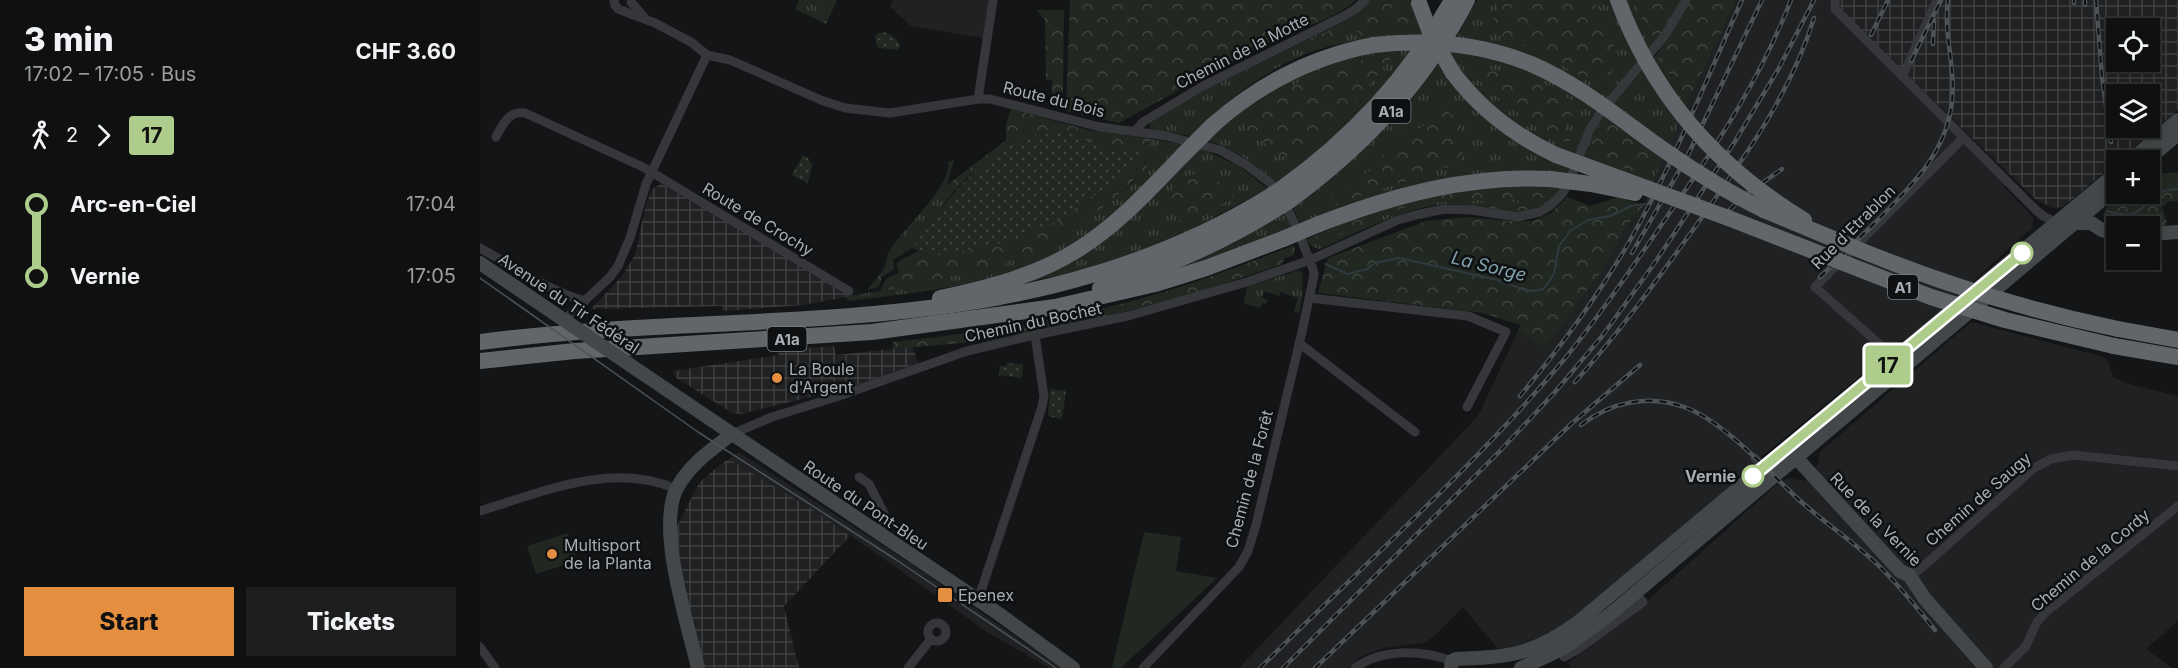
<!DOCTYPE html>
<html lang="en">
<head>
<meta charset="utf-8">
<style>
  body { margin:0; font-family:Inter,sans-serif; background:#1d1e1e; color:#f1f3f6; height:100vh; display:flex; flex-direction:column; font-size:22px; white-space:nowrap }
  * { box-sizing:border-box; margin:0 }
  p { font-size:20px; color:#9b9d9f }
  .icon { flex:none; width:33px; height:33px; fill:none; stroke:currentColor; stroke-width:2; stroke-linecap:round; stroke-linejoin:round }
  .map { position:relative; flex:1; overflow:hidden }
  .drawer { display:flex; flex-direction:column; background:#0f1010; width:480px }
  .drawer>* { flex:none }
  .badge { padding:0 12px; border-radius:4px; font-size:21px; line-height:39px }
  .fabs { position:absolute; left:1626px; top:18px; display:grid; gap:12px }
  .fabs a { display:grid; place-items:center; width:54px; height:54px; border-radius:0px; background:#0f1010; box-shadow:0 3px 9px #0003,0 0 0 2px #2f3030; font-size:30px }
  .map>.badge { position:absolute; translate:-50% -50%; box-shadow:0 0 0 3px #fff }
  .legs { display:flex; align-items:center; gap:9px; height:66px; padding:0 24px; font-size:20px }
  .legs p { margin-inline-start:auto }
  .head { display:flex; align-items:center; justify-content:space-between; height:102px; padding:0 24px }
  h1 { font-size:33px; font-weight:800; line-height:45px }
  .cta { display:flex; gap:12px; margin-top:auto; padding:12px 24px }
  .cta a { flex:1; height:69px; border-radius:0px; background:#e48e3f; color:#111; font-size:24px; font-weight:800; line-height:69px; text-align:center }
  .cta a+a { background:#1d1e1e; color:#f1f3f6 }
  ul { padding:0 24px; list-style:none }
  li { display:flex; align-items:center; gap:21px; height:72px; font-size:22px }
  li i { display:grid; place-items:center; width:9px; height:100%; margin:0 8px; background:currentColor }
  li i::after { content:''; width:15px; height:15px; margin:-8px; border:4px solid; border-radius:50%; background:#0f1010 }
  li p { margin-inline-start:auto }
  li:first-child i { background:linear-gradient(#0000 50%,currentColor 0) }
  li:last-child i { background:linear-gradient(currentColor 50%,#0000 0) }
  main { display:flex; flex:1; min-height:0 }
  .map>svg:first-child { display:block }
</style>
</head>
<body>
<main>
<section class="drawer">
<div class="head"><div><h1>3 min</h1><p>17:02 – 17:05 · Bus</p></div><b>CHF 3.60</b></div>
<div class="legs"><svg class="icon" aria-label="walk" viewBox="0 0 24 24"><circle cx="13" cy="4" r="2"/><path d="M13 8l-2 6 4 7M11 14l-3 7M7 12l3-4h3l4 4"/></svg>2<svg class="icon" aria-label="forward" viewBox="0 0 24 24"><path d="M9 5l7 7-7 7"/></svg><b class="badge" style="background:#aecc8b;color:#111">17</b></div>
<ul>
<li><i style="color:#aecc8b"></i><b>Arc-en-Ciel</b><p>17:04</p></li>
<li><i style="color:#aecc8b"></i><b>Vernie</b><p>17:05</p></li>
</ul>
<div class="cta"><a>Start</a><a>Tickets</a></div>
</section>
<div class="map">
<svg width="1698" height="668" viewBox="0 0 1698 668">
  <defs>
    <pattern id="industrial-grid" width="8" height="8" patternUnits="userSpaceOnUse" patternTransform="scale(1.5)"><rect width="8" height="8" fill="#202123"/><path d="M0 4h8M4 0v8" fill="none" stroke="#3e3f41"/></pattern>
    <pattern id="grass-tufts" width="24" height="20" patternUnits="userSpaceOnUse" patternTransform="scale(1.5)"><rect width="24" height="20" fill="#212821"/><path d="M3 7l-1-3M5 7V3M7 7l1-3M15 17l-1-3M17 17v-4M19 17l1-3" fill="none" stroke="#3e453f"/></pattern>
    <pattern id="forest-crowns" width="20" height="18" patternUnits="userSpaceOnUse" patternTransform="scale(1.5)"><rect width="20" height="18" fill="#212821"/><path d="M2 6a3 3 0 1 1 6 0M12 15a3 3 0 1 1 6 0" fill="none" stroke="#3e453f"/></pattern>
    <pattern id="park-dots" width="8" height="8" patternUnits="userSpaceOnUse" patternTransform="scale(1.5)"><rect width="8" height="8" fill="#212821"/><path d="M2 2h.1M6 6h.1" fill="none" stroke="#3e453f" stroke-width="1.8" stroke-linecap="round"/></pattern>
  </defs>
  <rect width="100%" height="100%" fill="#141516"/>
  <g fill="#202123">
    <polygon points="413,0 509,0 503,38 431,26 410,7"/>
    <polygon points="1256,0 1349,0 1412,73 1523,182 1525,188 1553,217 1553,227 1459,312 1276,461 1257,477 1246,491 1081,628 1064,636 1030,648 1018,649 983,607 952,638 943,643 903,648 882,656 868,668 759,668 998,416 1038,331 1065,346 1122,271 1137,246 1144,230 1164,205 1178,167"/>
    <polygon points="1491,322 1620,356 1628,360 1633,377 1645,383 1698,396 1698,621 1666,649 1692,668 1091,668 1088,663 1157,610 1295,486 1308,478 1325,481 1338,464 1340,452"/>
    <polygon points="259,452 437,568 581,668 569,668 507,632 340,514 249,459"/>
  </g>
  <g fill="url(#industrial-grid)" fill-rule="evenodd">
    <path d="M1350,0H1698V110L1583,207L1572,208L1555,199ZM1636,28H1670V62H1636ZM1636,94H1670V128H1636Z"/>
    <polygon points="181,184 186,186 372,296 323,305 242,311 242,306 111,309 142,276 155,255 166,204 172,189"/>
    <polygon points="354,346 356,355 433,347 438,363 371,387 261,414 252,413 195,377 193,371 298,355 299,350"/>
    <polygon points="249,459 340,514 370,536 304,606 319,668 218,668 189,542 219,483 241,464"/>
  </g>
  <g fill="url(#grass-tufts)">
    <polygon points="319,0 357,0 346,24 315,9"/>
    <path d="M889,0H930L944,38C919,40 892,40 866,43C807,52 751,94 711,136L670,129V123L725,90L871,18L882,9Z"/>
    <polygon points="997,0 1134,0 1160,62 1111,118 1094,157 1060,141 1001,98 967,53"/>
    <polygon points="1146,0 1154,0 1168,35 1179,38 1169,53"/>
    <path d="M934,47C897,101 848,145 795,184C775,162 753,148 725,140L785,91L871,55Z"/>
    <polygon points="1176,55 1209,101 1172,184 1102,159 1113,131 1122,116"/>
    <path d="M958,64C990,112 1034,150 1089,168L1086,176L822,226L813,208C870,169 916,119 958,64Z"/>
    <path d="M671,139L703,144C668,180 634,218 591,244C525,285 443,292 367,301V296L400,291L402,287L409,290L433,283L513,268L570,243L607,218L655,181Z"/>
    <polygon points="718,147 759,166 788,189 689,241 592,273 541,283 559,276"/>
    <path d="M474,160L467,185L468,191L473,192L432,248L413,260L414,270L402,276L399,287L387,290C393,282 403,272 406,263C407,258 407,254 410,250C422,230 473,185 468,162Z"/>
    <path d="M1083,186C1053,236 999,198 956,205C915,212 877,233 840,249L833,247L825,240L870,220L919,203Z"/>
    <polygon points="805,213 813,229 704,267 752,244"/>
    <polygon points="819,270 823,274 822,299 819,313 814,312 818,298 801,292 799,296 785,291 782,298 788,300 786,304 782,303 780,308 764,303 767,287"/>
  </g>
  <g fill="url(#forest-crowns)">
    <path d="M590,0H876C854,20 823,26 798,38C744,65 692,94 639,123L586,111Z"/>
    <path d="M891,0H920L933,25L928,32H921L916,24L881,36L875,28L837,47L834,38C854,28 880,21 891,0Z"/>
    <path d="M1021,0H1114L1142,64L1116,85C1081,65 1047,43 1009,31Z"/>
    <polygon points="1154,0 1202,0 1179,38 1168,35"/>
    <polygon points="1210,0 1256,0 1209,101 1176,55 1192,33"/>
    <polygon points="556,10 584,10 583,94 579,101 572,98 572,80 566,80 565,19"/>
    <path d="M891,56L912,57C883,94 851,125 815,157L802,156L765,129L764,119C778,109 792,96 807,88C834,74 864,70 891,56Z"/>
    <path d="M992,64L1057,83L1098,103L1099,118L1090,115L1084,131L1093,135L1088,144C1054,123 1013,101 990,68Z"/>
    <polygon points="960,105 973,116 987,139 979,163 847,207 845,202 894,168 929,128 941,128 956,114 953,109"/>
    <path d="M531,109L608,130L671,139L669,148L673,160C636,203 567,253 511,268C478,277 442,280 409,290L402,287L406,279L418,273L417,263L422,259L439,251L453,256L636,152L578,130L490,175L473,192L468,191L467,185L526,140V124Z"/>
    <polygon points="1128,120 1174,155 1175,159 1166,173 1161,174 1116,160 1110,152 1111,141 1122,122"/>
    <path d="M719,172L754,190L753,198L706,223L699,221L686,201C689,189 708,174 719,172Z"/>
    <path d="M1698,172V201H1689L1682,207L1687,223L1684,227L1648,226L1623,216C1631,191 1648,194 1670,194V182L1677,174Z"/>
    <path d="M1062,184L1078,191L1068,202H1057L1052,196L944,203L922,208L848,240L843,237L835,240L833,238C880,219 928,199 979,191C1006,187 1034,186 1062,184Z"/>
    <polygon points="1087,197 1111,206 1138,197 1164,205 1144,230 1137,246 1122,271 1065,347 1038,331 1040,325 1003,313 838,293 848,258 946,221 988,217 1029,221 1052,221 1070,214"/>
    <path d="M1028,201L1057,206C1038,217 1009,208 989,204Z"/>
    <path d="M815,245L814,255L804,259L802,264L726,290L613,320L505,341L413,349V342C484,334 555,325 624,308C690,293 752,269 815,245Z"/>
  </g>
  <g fill="url(#park-dots)">
    <path d="M404,32C411,34 418,39 420,46L418,50L400,48L397,46L395,37L398,33Z"/>
    <path d="M578,129L636,152L651,148L659,152L661,158L648,172L575,222L515,245L453,256L432,248C462,207 487,170 533,144C546,137 564,134 578,129Z"/>
    <polygon points="323,155 328,158 332,165 328,183 312,175"/>
    <polygon points="527,363 543,364 542,378 519,375 520,366 527,366"/>
    <polygon points="570,389 586,391 582,419 568,416"/>
  </g>
  <g fill="#212821">
    <polygon points="664,532 701,537 696,571 737,578 641,668 632,668"/>
    <polygon points="88,533 97,561 56,574 47,546"/>
  </g>
  <g fill="none" stroke-linecap="round" stroke-linejoin="round">
    <g stroke="#2f393e" stroke-width="2">
      <path d="M1627,211C1635,213 1643,216 1652,214C1669,209 1671,189 1698,189"/>
      <polyline points="845,264 868,274 887,269 895,263 919,258 1018,280 1045,290 1055,291 1063,289 1069,282 1074,273 1079,246 1090,231 1108,220 1130,216 1151,206 1165,204"/>
    </g>
    <g stroke="#36373b" stroke-width="9">
      <polyline points="134,0 135,5 138,9 175,23 211,42 227,55 250,60 341,100 365,108 410,113 498,99 510,99 620,127 687,136 740,150 765,164 789,182 801,197 816,226 833,269 834,275 822,332 776,525 768,551 759,567 663,668"/>
      <polyline points="1355,0 1355,9 1556,210 1563,216 1578,223"/>
      <polyline points="151,2 164,17"/>
      <polyline points="1422,77 1457,0"/>
      <polyline points="498,99 513,0"/>
      <polyline points="655,131 663,122 723,86 866,15 877,8 885,0"/>
      <path d="M16,137C23,124 28,111 45,113L163,167L369,291"/>
      <path d="M0,248C34,267 67,290 105,301"/>
      <polyline points="830,298 988,316 1026,332 987,407"/>
      <polyline points="84,320 130,277 138,266 150,238 166,184 227,55"/>
      <polyline points="819,343 935,432"/>
      <polyline points="1415,358 1335,287 1483,138"/>
      <polyline points="252,434 292,417 359,396 487,351 555,335 648,316 767,282 830,260 918,220 936,215 964,209 991,210 1038,217 1060,212 1070,206 1082,194 1088,184 1110,129 1121,112 1186,34 1206,0"/>
      <polyline points="1275,458 1283,468"/>
      <polyline points="379,477 389,484 404,513 400,534"/>
      <path d="M0,511C62,492 133,461 196,489"/>
      <polyline points="1429,575 1438,571 1554,468 1571,459 1593,455 1698,466"/>
      <polyline points="498,600 562,407 564,396 555,335"/>
      <circle cx="457" cy="632" r="9"/>
      <polyline points="0,647 15,668"/>
      <polyline points="1084,657 1097,650 1163,602 1156,593"/>
      <polyline points="428,668 451,639"/>
      <path d="M875,668C902,648 942,650 972,661"/>
      <polyline points="1524,668 1546,646 1557,622 1566,612 1698,506"/>
    </g>
    <g stroke="#44474a" stroke-width="14">
      <polyline points="1651,160 1698,120"/>
      <polyline points="1667,160 1698,134"/>
      <polyline points="1592,223 1611,223 1622,230 1636,234"/>
      <polyline points="1670,234 1698,232"/>
      <polyline points="0,263 84,320"/>
      <polyline points="159,371 519,614 593,668"/>
      <polyline points="1311,452 1420,571 1429,575 1445,599 1506,668"/>
      <path d="M218,668C208,624 176,528 197,488C210,464 231,450 252,434"/>
      <path d="M971,668L972,661L976,659C1029,657 1053,655 1097,623L1636,173"/>
      <polyline points="1041,668 1082,649 1128,616 1636,188"/>
    </g>
    <g stroke="#62666b" stroke-width="16">
      <path d="M973,73C1001,110 1035,136 1076,155"/>
      <path d="M733,125C780,83 832,57 893,45"/>
      <path d="M801,189C871,139 930,76 972,0"/>
      <path d="M809,201C883,147 945,81 987,0"/>
      <polyline points="1284,210 1356,240"/>
      <path d="M839,224C914,195 989,175 1070,179"/>
      <path d="M620,288C684,269 744,242 801,206"/>
      <path d="M460,298C507,288 556,276 597,250C638,225 670,189 703,155"/>
      <polyline points="1638,329 1698,340"/>
      <path d="M0,342C274,306 544,349 792,195"/>
      <polyline points="1634,346 1698,357"/>
      <polyline points="0,361 95,351 392,332 575,307 675,284 726,268 803,239"/>
    </g>
    <polyline stroke="#4f5255" stroke-width="1.5" points="0,278 218,432 415,559 576,668"/>
    <g stroke="#4f5255" stroke-width="4.5">
      <g id="rail">
        <polyline points="1594,0 1594,3"/>
        <polyline points="1605,0 1605,5"/>
        <polyline points="1616,0 1622,77 1631,142"/>
        <polyline points="1391,35 1408,0"/>
        <polyline points="1453,44 1454,20"/>
        <polyline points="1431,61 1461,0"/>
        <polyline points="1240,219 1265,195 1302,169"/>
        <polyline points="1152,253 1207,157 1282,0"/>
        <path d="M1340,277C1360,258 1379,238 1399,219C1433,184 1467,152 1472,101C1476,67 1463,34 1468,0"/>
        <path d="M1095,382C1139,333 1177,280 1215,227C1262,161 1310,96 1334,18"/>
        <path d="M1040,396C1084,343 1124,288 1157,228C1197,154 1228,76 1262,0"/>
        <path d="M1101,425C1131,402 1168,394 1204,407C1242,420 1287,470 1317,498C1343,522 1373,541 1398,565C1419,585 1437,608 1455,630"/>
        <path d="M780,668C881,567 989,472 1082,362C1122,313 1157,260 1193,208C1239,142 1282,75 1311,0"/>
        <polyline points="803,668 1019,452 1075,392 1123,335 1176,261 1254,143 1299,68 1334,0"/>
        <polyline points="835,668 1091,424 1160,365"/>
      </g>
    </g>
    <use href="#rail" stroke="#0f1011" stroke-width="2" stroke-dasharray="7" stroke-linecap="butt"/>
    <polyline stroke="#44474a" stroke-width="14" points="84,320 159,371"/>
    <g stroke="#62666b" stroke-width="16">
      <path d="M1138,0C1173,95 1238,168 1324,220"/>
      <polyline points="939,3 951,35 973,73"/>
      <path d="M893,45C947,39 1000,43 1051,64C1096,83 1134,114 1174,143C1209,168 1245,191 1284,210"/>
      <polyline points="703,155 733,125"/>
      <polyline points="1076,155 1251,219 1451,297 1525,320 1634,346"/>
      <polyline points="1070,179 1111,184 1155,193"/>
      <polyline points="792,195 801,189"/>
      <polyline points="801,206 809,201"/>
      <polyline points="803,239 839,224"/>
      <path d="M1356,240C1447,279 1541,309 1638,329"/>
    </g>
  </g>
  <g fill="none" stroke-linecap="round" stroke-linejoin="round">
    <g stroke="#fff" stroke-width="14">
      <polyline id="line-1" points="1273,476 1542,253"/>
    </g>
    <use href="#line-1" stroke="#aecc8b" stroke-width="9"/>
  </g>
  <g fill="#fff" stroke="#aecc8b" stroke-width="3">
    <circle cx="1542" cy="253" r="10"/>
    <circle cx="1273" cy="476" r="10"/>
  </g>
  <g fill="#e48e3f" stroke="#0f1011" stroke-width="2">
    <circle cx="297" cy="378" r="6"/>
    <circle cx="72" cy="554" r="6"/>
    <rect x="457" y="587" width="16" height="16" rx="3"/>
  </g>
  <g text-anchor="middle" dominant-baseline="central" stroke-width="5" stroke-linejoin="round" paint-order="stroke">
    <g fill="#0f1011" stroke="#797f84" stroke-width="1.5">
      <rect x="891.5" y="99" width="39" height="24" rx="4.5"/>
      <rect x="1408" y="275" width="30" height="24" rx="4.5"/>
      <rect x="287.5" y="327" width="39" height="24" rx="4.5"/>
    </g>
    <g font-size="15" font-weight="bold" fill="#a7aeb5">
      <text x="911" y="111">A1a</text>
      <text x="1423" y="287">A1</text>
      <text x="307" y="339">A1a</text>
    </g>
    <g font-size="16" fill="#a7aeb5" stroke="#0f1011">
      <text transform="translate(762 51) rotate(-27)">Chemin de la Motte</text>
      <text transform="translate(574 99) rotate(14)">Route du Bois</text>
      <text transform="translate(278 219) rotate(31)">Route de Crochy</text>
      <text transform="translate(1373 227) rotate(-45)">Rue d'Etrablon</text>
      <text transform="translate(89 303) rotate(34)">Avenue du Tir Fédéral</text>
      <text transform="translate(553 322) rotate(-12)">Chemin du Bochet</text>
      <text transform="translate(769 479) rotate(-75)">Chemin de la Forêt</text>
      <text transform="translate(1498 499) rotate(-41)">Chemin de Saugy</text>
      <text transform="translate(386 505) rotate(34)">Route du Pont-Bleu</text>
      <text transform="translate(1396 519) rotate(46)">Rue de la Vernie</text>
      <text transform="translate(1610 560) rotate(-40)">Chemin de la Cordy</text>
    </g>
    <g font-size="16" fill="#a7aeb5" stroke="#0f1011" text-anchor="start">
      <text x="309" y="369">La Boule<tspan x="309" dy="18">d'Argent</tspan></text>
      <text x="84" y="545">Multisport<tspan x="84" dy="18">de la Planta</tspan></text>
      <text x="478" y="595">Epenex</text>
    </g>
    <g font-size="16" font-weight="bold" fill="#a7aeb5" stroke="#0f1011" text-anchor="end">
      <text x="1256" y="476">Vernie</text>
    </g>
    <g font-size="18" font-style="italic" fill="#81a1ae" stroke="#0f1011">
      <text transform="translate(1009 266) rotate(14)">La Sorge</text>
    </g>
  </g>
</svg>
<div class="fabs">
<a><svg class="icon" aria-label="locate" viewBox="0 0 24 24"><circle cx="12" cy="12" r="6"/><path d="M12 2v4M12 18v4M2 12h4M18 12h4"/></svg></a>
<a><svg class="icon" aria-label="layers" viewBox="0 0 24 24"><path d="M12 4l9 5-9 5-9-5zM3 14l9 5 9-5"/></svg></a>
<a>+</a>
<a>−</a>
</div>
<b class="badge" style="left:1408px;top:365px;background:#aecc8b;color:#111">17</b>
</div>
</main>
</body>
</html>
